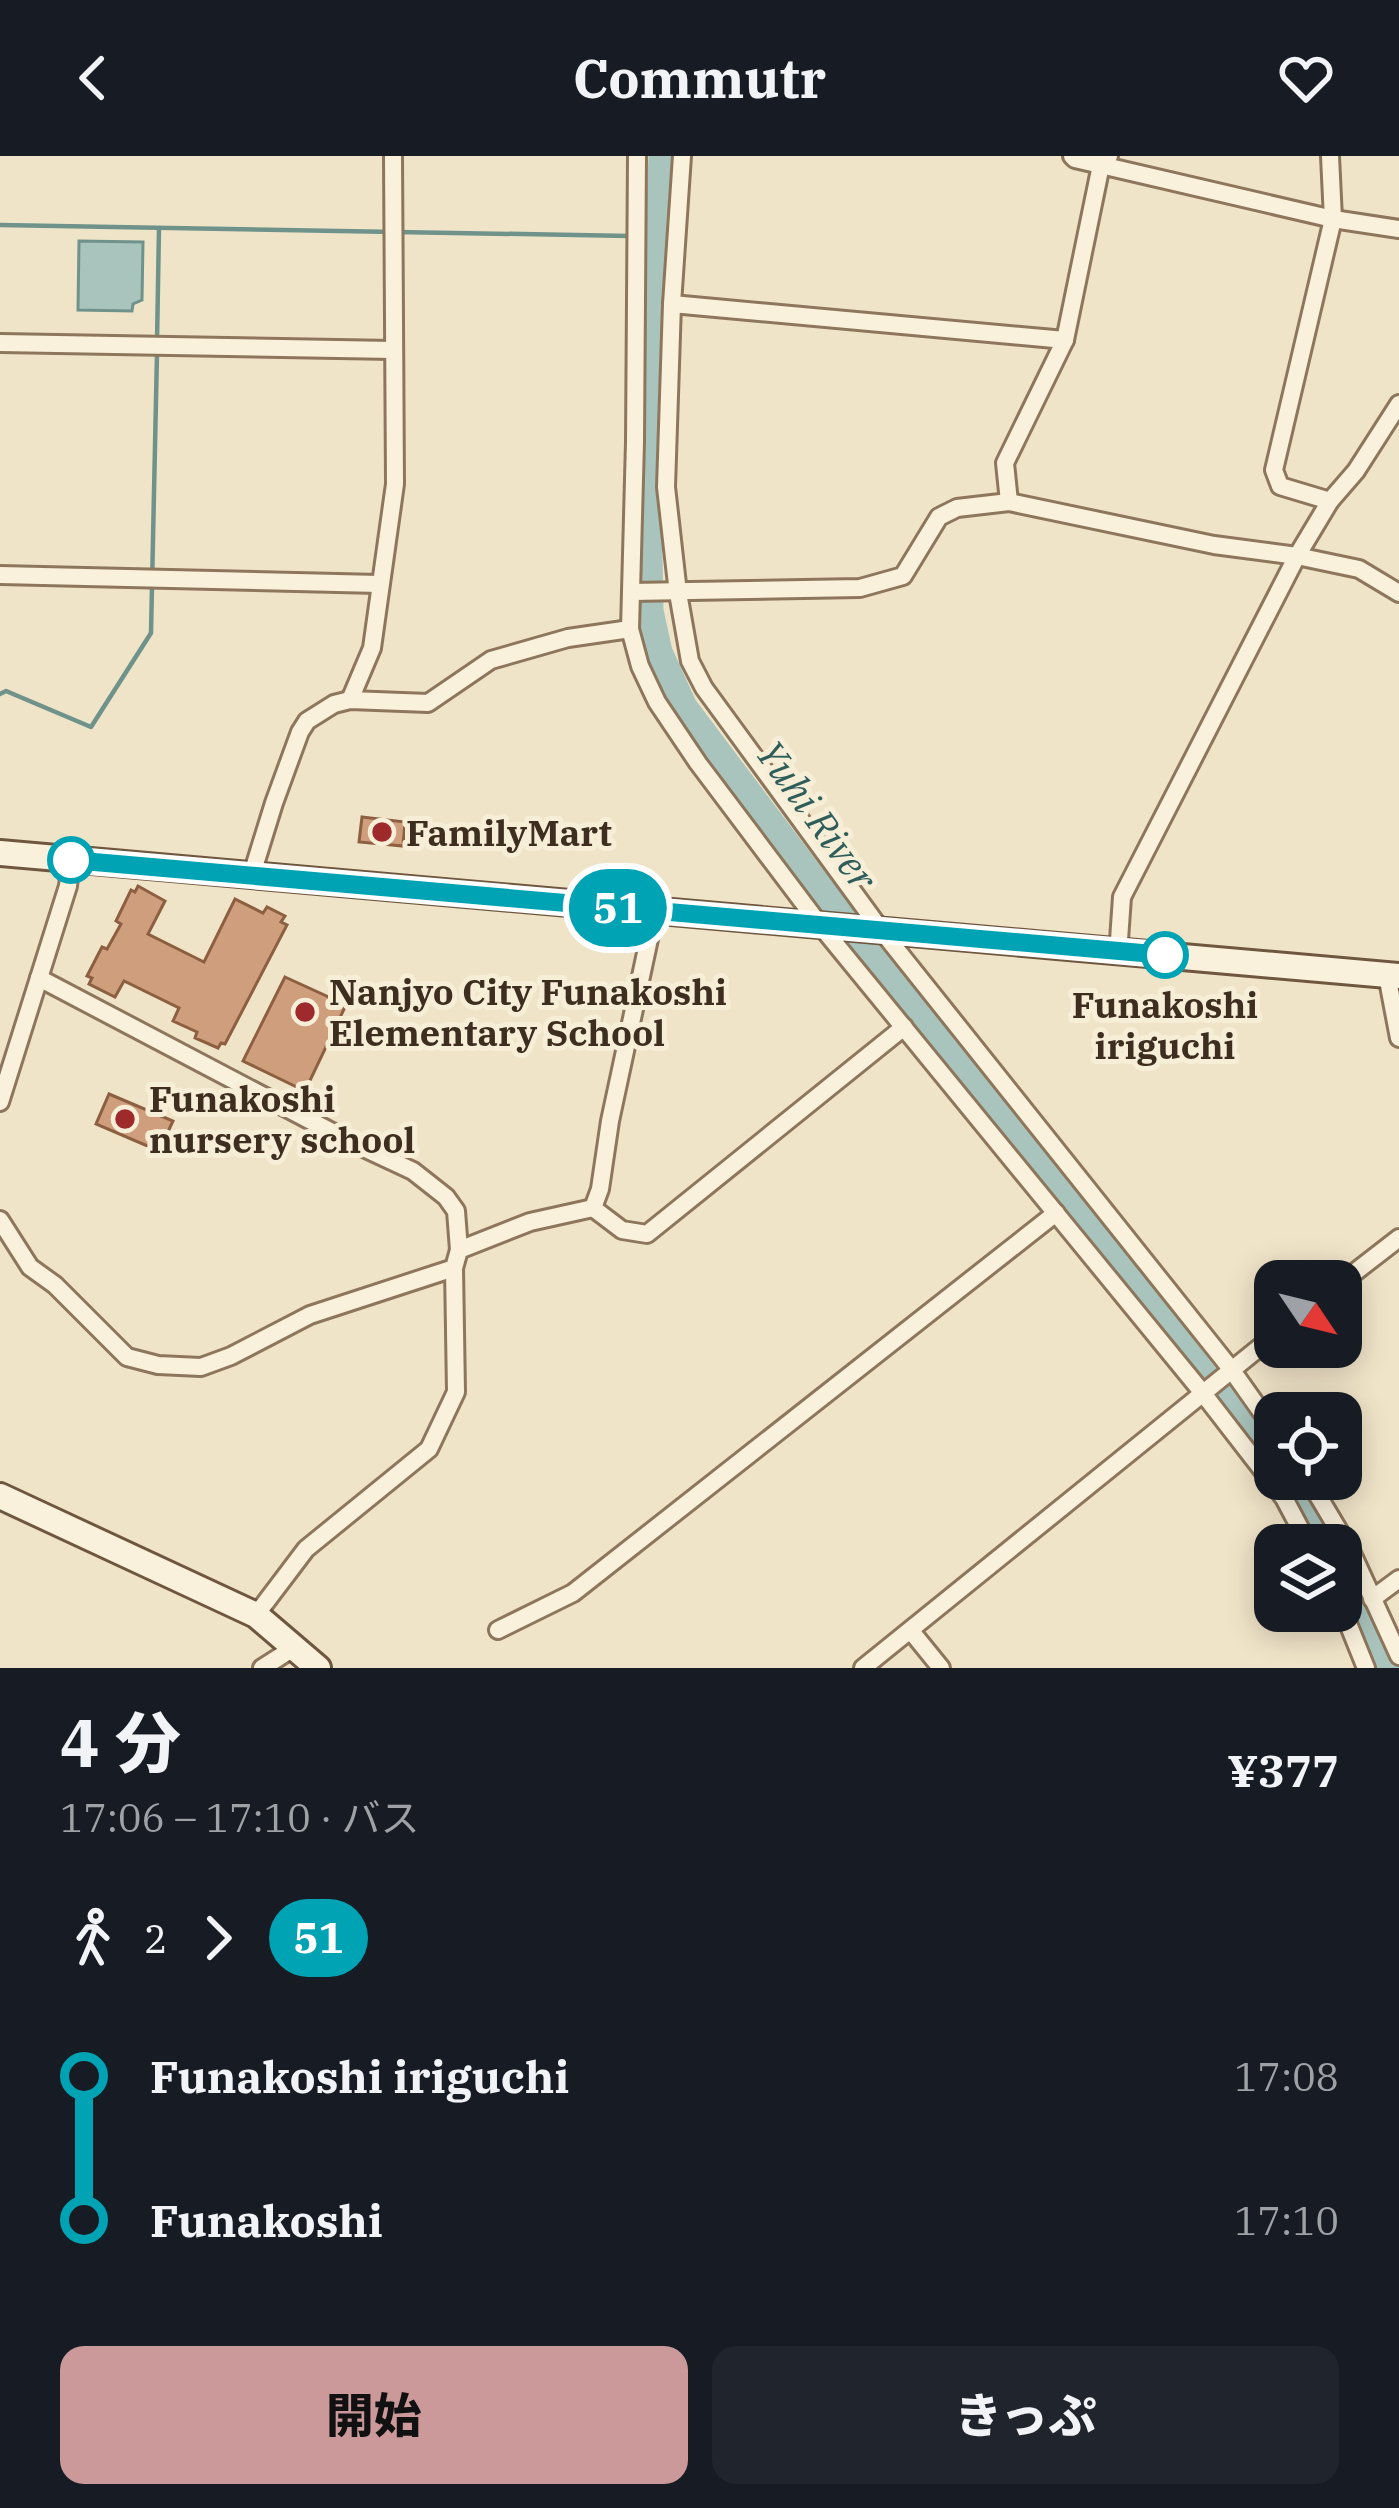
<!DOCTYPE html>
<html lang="ja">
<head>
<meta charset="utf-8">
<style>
  body { margin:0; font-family:"IBM Plex Serif","Noto Sans JP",serif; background:#20242c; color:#f1f3f6; height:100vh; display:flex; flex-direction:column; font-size:45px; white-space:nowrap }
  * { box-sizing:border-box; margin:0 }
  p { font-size:39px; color:#9ea1a6 }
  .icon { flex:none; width:66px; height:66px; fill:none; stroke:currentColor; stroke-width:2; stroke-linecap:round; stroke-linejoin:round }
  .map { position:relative; height:1512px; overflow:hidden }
  .details { display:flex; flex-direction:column; background:#171b24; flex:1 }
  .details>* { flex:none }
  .badge { padding:0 24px; border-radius:39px; font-size:42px; line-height:78px }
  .needle { width:78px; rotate:125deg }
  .controls { position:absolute; left:1254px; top:1104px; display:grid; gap:24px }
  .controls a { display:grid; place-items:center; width:108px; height:108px; border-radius:24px; background:#171b24; box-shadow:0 6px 30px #0003; font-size:60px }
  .map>.badge { position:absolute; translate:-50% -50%; box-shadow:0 0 0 6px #fff }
  .legs { display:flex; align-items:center; gap:18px; height:132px; padding:0 60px; font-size:39px }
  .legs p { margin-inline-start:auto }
  .head { display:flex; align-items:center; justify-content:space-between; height:204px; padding:0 60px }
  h1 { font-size:66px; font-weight:800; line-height:90px }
  .primary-button { display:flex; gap:24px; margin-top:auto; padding:24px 60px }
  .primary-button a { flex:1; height:138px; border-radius:24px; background:#cc999b; color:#111; font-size:48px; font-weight:800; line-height:138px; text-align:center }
  .primary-button a+a { background:#20242c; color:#f1f3f6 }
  ul { padding:0 60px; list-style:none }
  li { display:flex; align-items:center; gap:42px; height:144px; font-size:45px }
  li i { display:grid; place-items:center; width:18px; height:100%; margin:0 15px; background:currentColor }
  li i::after { content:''; width:30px; height:30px; margin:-15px; border:9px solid; border-radius:50%; background:#171b24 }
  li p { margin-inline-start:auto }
  li:first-child i { background:linear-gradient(#0000 50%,currentColor 0) }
  li:last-child i { background:linear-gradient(currentColor 50%,#0000 0) }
  header { display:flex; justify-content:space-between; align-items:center; height:156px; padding:0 60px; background:#171b24; font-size:54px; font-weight:800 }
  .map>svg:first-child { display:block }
</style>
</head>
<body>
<header><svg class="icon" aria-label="back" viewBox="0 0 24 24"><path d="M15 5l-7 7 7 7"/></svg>Commutr<svg class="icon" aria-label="heart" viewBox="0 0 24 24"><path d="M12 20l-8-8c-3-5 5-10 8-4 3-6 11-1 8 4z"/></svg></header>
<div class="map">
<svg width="1399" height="1512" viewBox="0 0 1399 1512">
  <rect width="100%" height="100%" fill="#f0e4c8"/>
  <polygon fill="#a9c4bc" stroke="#6f938a" stroke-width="3" points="79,85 143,86 142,144 133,148 132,155 78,154"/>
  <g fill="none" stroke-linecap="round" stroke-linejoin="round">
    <g stroke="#6f938a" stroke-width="4.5">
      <polyline points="0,69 630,80"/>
      <polyline points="642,81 658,81"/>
      <polyline points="157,186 159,72"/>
      <polyline points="0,538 6,535 91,571 151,477 157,197"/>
    </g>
    <g stroke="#a9c4bc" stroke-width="27">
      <polyline points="662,0 648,342 650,455 659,496 684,551 827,741 1032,997 1275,1310"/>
      <polyline points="1285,1323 1301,1345 1325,1389"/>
      <polyline points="1341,1418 1389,1512"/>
    </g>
  </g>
  <g fill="#cf9f7d" stroke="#8d5f41" stroke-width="3">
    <polygon points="362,661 405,666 403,690 359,686"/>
    <polygon points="138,730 165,745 148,778 204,806 235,743 263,757 267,751 285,760 281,766 287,769 225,888 221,887 218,892 195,882 197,876 173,865 179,852 124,825 115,841 89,828 92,822 87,820 102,791 107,793 121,768 116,765 131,734 135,736"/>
    <polygon points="285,821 346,849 305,935 243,905"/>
    <polygon points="109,938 173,965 159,995 96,968"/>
  </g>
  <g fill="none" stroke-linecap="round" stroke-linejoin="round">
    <g stroke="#8d765c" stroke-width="22">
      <g id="street">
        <polyline points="637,0 635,286 630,473 640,510 657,546 698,607 820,769 1202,1236 1284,1342 1309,1389"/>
        <polyline points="682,0 672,148 666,331 678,437 690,505 704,532 881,774 1231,1213 1275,1275"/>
        <polyline points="1072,0 1075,3 1333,63 1399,73"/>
        <polyline points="1330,0 1333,63 1274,314 1280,330 1330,345"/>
        <polyline points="672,148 1065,184"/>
        <polyline points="0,187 393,194"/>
        <polyline points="1009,346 1005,307 1065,184 1101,9 1109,0"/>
        <polyline points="0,419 379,428"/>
        <polyline points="631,436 860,432 903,420 939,361 957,352 1009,346 1214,389 1297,400 1359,413 1399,437"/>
        <polyline points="350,544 372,492 395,328 393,0"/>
        <polyline points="252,718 274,647 300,576 307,565 334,548 350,544 428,547 491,504 568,482 630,473"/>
        <polyline points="1121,795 1119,784 1122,741 1297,400 1330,345 1356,315 1399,248"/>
        <polyline points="1387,819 1399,882"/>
        <polyline points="39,822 351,986 413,1015 446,1041 456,1055 459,1094"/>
        <polyline points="0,946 68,730 71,704"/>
        <polyline points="593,1052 622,1074 647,1078 904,871"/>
        <polyline points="593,1052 600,1033 610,965 655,755"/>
        <polyline points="0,1064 30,1111 55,1129 127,1201 158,1209 201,1211 231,1200 310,1159 454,1112 459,1094 530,1066 593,1052"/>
        <polyline points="1341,1127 1399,1082"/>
        <polyline points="1308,1323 1351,1395 1399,1500"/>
        <polyline points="1372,1443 1399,1423"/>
        <polyline points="1341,1450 1366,1512"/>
        <polyline points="256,1459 306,1393 429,1293 456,1236 454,1112"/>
        <polyline points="498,1474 573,1437 1056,1057"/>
        <polyline points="911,1475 941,1512"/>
        <polyline points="262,1512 295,1491"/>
        <polyline points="863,1512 1275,1179"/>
      </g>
    </g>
    <g stroke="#6f573f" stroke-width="30">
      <g id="secondary">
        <polyline points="0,697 1399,820"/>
        <polyline points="0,1340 256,1459 318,1512"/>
      </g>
    </g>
    <use href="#street" stroke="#faf1dc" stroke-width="16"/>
    <use href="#secondary" stroke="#faf1dc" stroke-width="24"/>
  </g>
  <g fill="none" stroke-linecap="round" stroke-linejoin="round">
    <g stroke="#fff" stroke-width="27">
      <polyline id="line-1" points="71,704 1165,799"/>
    </g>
    <use href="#line-1" stroke="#00a3b4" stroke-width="18"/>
  </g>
  <g fill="#9e2a2b" stroke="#f7eed8" stroke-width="4.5">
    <circle cx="382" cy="676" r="12"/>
    <circle cx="305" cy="856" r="12"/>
    <circle cx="125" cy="963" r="12"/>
  </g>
  <g fill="#fff" stroke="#00a3b4" stroke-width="6">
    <circle cx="71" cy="704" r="21"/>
    <circle cx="1165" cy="799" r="21"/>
  </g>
  <g text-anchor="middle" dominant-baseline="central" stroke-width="10" stroke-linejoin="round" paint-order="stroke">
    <g font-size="36" font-weight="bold" fill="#3d2e20" stroke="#f7eed8" text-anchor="start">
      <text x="406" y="676">FamilyMart</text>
      <text x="329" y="835">Nanjyo City Funakoshi<tspan x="329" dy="41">Elementary School</tspan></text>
      <text x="149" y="942">Funakoshi<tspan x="149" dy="41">nursery school</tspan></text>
    </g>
    <g font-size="36" font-weight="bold" fill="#3d2e20" stroke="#f7eed8">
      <text x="1165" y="848">Funakoshi<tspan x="1165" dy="41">iriguchi</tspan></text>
    </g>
    <g font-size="39" font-style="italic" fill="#2f5d5a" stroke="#f7eed8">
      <text transform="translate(817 659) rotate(54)">Yuhi River</text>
    </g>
  </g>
</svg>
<div class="controls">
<a><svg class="needle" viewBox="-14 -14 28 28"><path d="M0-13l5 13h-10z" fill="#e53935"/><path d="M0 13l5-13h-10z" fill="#9ea1a6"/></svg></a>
<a><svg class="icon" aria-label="locate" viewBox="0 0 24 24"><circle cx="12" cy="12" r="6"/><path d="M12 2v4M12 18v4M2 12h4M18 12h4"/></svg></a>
<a><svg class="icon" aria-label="layers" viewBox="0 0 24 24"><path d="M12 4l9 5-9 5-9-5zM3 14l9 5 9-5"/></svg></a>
</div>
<b class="badge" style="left:618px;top:752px;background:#00a3b4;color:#fff">51</b>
</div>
<section class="details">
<div class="head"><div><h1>4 分</h1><p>17:06 – 17:10 · バス</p></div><b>¥377</b></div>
<div class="legs"><svg class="icon" aria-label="walk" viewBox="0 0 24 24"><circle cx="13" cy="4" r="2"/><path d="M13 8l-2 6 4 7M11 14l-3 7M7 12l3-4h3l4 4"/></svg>2<svg class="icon" aria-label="forward" viewBox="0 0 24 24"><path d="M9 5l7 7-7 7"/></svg><b class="badge" style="background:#00a3b4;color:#fff">51</b></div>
<ul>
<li><i style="color:#00a3b4"></i><b>Funakoshi iriguchi</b><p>17:08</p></li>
<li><i style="color:#00a3b4"></i><b>Funakoshi</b><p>17:10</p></li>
</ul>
<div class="primary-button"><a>開始</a><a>きっぷ</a></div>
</section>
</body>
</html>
